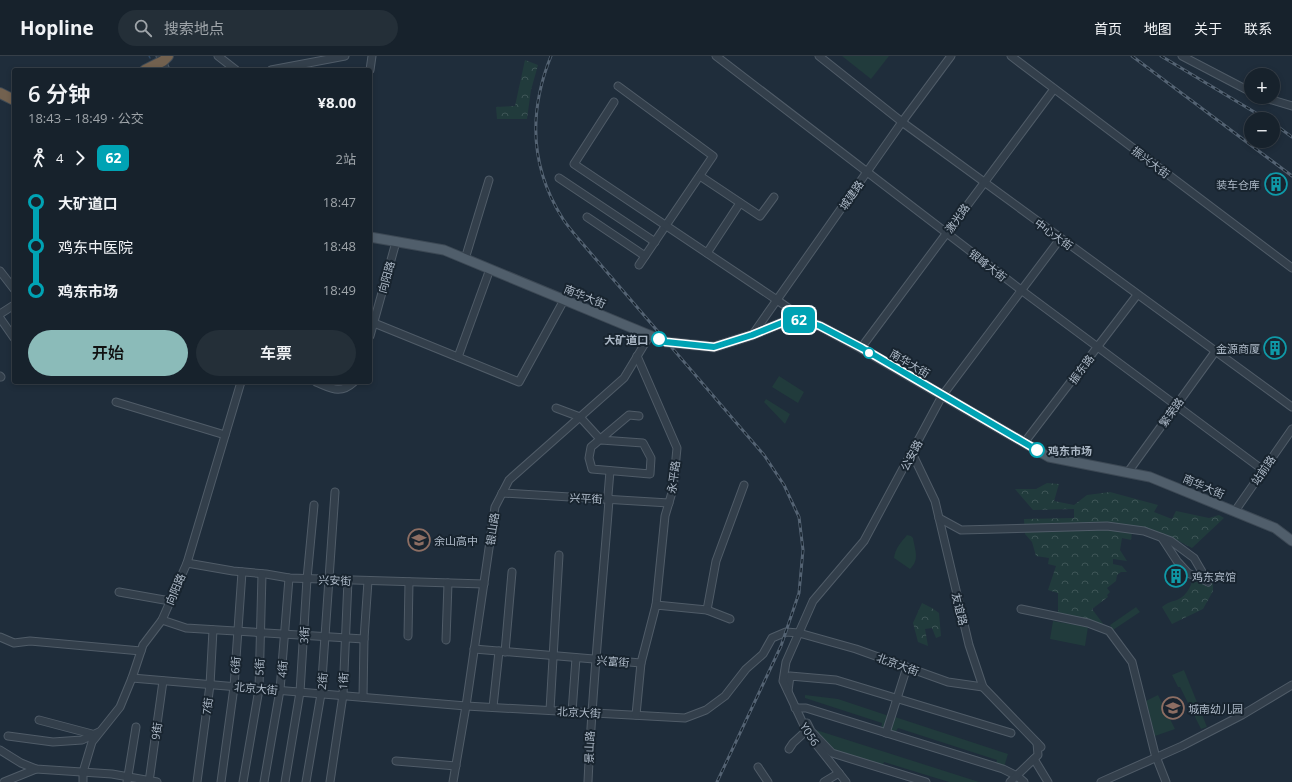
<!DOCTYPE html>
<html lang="zh">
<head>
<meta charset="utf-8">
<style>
  body { margin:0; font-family:"Open Sans","Noto Sans SC",sans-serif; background:#242f38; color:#f1f3f6; height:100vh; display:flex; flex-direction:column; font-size:15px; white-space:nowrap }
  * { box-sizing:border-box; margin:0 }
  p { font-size:13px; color:#9ea4a9 }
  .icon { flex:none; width:22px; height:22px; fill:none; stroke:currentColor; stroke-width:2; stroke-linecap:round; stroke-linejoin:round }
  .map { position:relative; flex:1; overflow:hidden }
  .drawer { position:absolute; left:12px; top:12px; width:360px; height:316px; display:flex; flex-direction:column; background:#17222c; border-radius:4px; box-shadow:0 2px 6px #0003,0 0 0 1px #363f48 }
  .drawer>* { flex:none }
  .badge { padding:0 8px; border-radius:6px; font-size:14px; line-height:26px }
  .controls { position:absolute; left:1244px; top:12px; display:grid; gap:8px }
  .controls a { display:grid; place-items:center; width:36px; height:36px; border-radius:50%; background:#17222c; box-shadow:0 2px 6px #0003,0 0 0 1px #363f48; font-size:20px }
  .map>.badge { position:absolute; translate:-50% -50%; box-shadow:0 0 0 2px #fff }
  .legs { display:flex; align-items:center; gap:6px; height:44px; padding:0 16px; font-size:13px }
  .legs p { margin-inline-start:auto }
  .overview { display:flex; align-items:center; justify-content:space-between; height:68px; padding:0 16px }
  h1 { font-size:22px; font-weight:600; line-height:30px }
  .primary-button { display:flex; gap:8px; margin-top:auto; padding:8px 16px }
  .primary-button a { flex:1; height:46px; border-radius:24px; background:#8bbbb9; color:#111; font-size:16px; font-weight:600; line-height:46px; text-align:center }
  .primary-button a+a { background:#242f38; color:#f1f3f6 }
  ul { padding:0 16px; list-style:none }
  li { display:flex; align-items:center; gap:14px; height:44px; font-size:15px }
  li i { display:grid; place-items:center; width:6px; height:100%; margin:0 5px; background:currentColor }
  li i::after { content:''; width:10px; height:10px; margin:-5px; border:3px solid; border-radius:50%; background:#17222c }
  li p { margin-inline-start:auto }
  li:first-child i { background:linear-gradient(#0000 50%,currentColor 0) }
  li:last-child i { background:linear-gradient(currentColor 50%,#0000 0) }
  header { display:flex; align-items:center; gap:24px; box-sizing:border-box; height:56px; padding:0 20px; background:#17222c; border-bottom:1px solid #363f48 }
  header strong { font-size:19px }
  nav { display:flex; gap:22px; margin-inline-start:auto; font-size:14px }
  .search { width:280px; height:36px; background:#242f38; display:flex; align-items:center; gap:10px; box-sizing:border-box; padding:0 14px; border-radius:22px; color:#9ea4a9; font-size:15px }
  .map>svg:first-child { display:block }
</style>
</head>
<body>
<header>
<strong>Hopline</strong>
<div class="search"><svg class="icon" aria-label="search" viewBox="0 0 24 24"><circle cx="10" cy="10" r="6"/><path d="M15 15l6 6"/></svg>搜索地点</div>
<nav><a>首页</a><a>地图</a><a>关于</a><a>联系</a></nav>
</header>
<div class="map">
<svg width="1292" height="726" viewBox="0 0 1292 726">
  <defs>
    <pattern id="forest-crowns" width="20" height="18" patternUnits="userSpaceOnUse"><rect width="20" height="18" fill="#213b3c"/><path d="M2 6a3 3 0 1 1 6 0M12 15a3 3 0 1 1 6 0" fill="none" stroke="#3f5557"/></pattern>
  </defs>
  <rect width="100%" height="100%" fill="#1f2d3b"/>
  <g fill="#213b3c">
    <polygon points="842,0 889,0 871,23"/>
    <polygon points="779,320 804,336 798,347 772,331"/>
    <polygon points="766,343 790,358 785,368 764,346"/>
    <path d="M907,479L911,480L913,482C915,494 920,504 910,513L894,502C895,493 901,486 907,479Z"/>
    <polygon points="1136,551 1140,556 1113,574 1110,569"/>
    <polygon points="1053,565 1088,571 1085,590 1050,583"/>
    <polygon points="1184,614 1207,671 1201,673 1180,631 1178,631 1172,619"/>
    <polygon points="805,639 838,643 889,660 884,672 881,673 882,667 805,642"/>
    <polygon points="1158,639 1175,673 1155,680 1146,645"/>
    <polygon points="895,661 1008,698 1004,711 996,708 997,704 898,672 895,677 891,674"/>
    <polygon points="813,673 979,726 949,726 884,706 882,711 832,695"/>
  </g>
  <g fill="url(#forest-crowns)">
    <polygon points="525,4 538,9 531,34 527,63 497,63 496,51 515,50"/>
    <polygon points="1047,427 1059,428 1054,445 1074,449 1087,439 1110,436 1158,449 1154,456 1172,463 1176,455 1209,462 1219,459 1224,462 1192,492 1167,479 1133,469 1131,484 1122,482 1120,494 1127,505 1113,503 1113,508 1122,510 1127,516 1121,516 1117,519 1116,525 1107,532 1110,536 1107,539 1108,541 1092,553 1104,569 1058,558 1058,537 1048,534 1056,510 1048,508 1049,502 1036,500 1032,486 1025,478 1024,463 1074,462 1074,453 1033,454 1015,433 1036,433"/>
    <path d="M1195,517L1213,524V535L1203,553L1172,568L1162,551C1169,546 1170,546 1177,544C1188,540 1192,527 1195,517Z"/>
    <polygon points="922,547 932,552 939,557 941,580 936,582 932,572 925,573 928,590 918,586 913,567"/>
  </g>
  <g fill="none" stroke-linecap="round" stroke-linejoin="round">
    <polyline stroke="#2f4862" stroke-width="1.5" points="149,0 150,2"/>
    <g stroke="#505c68" stroke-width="9">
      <g id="minor">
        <polyline points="160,0 166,14"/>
        <polyline points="218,0 236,14"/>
        <polyline points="716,0 1021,234 1263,414"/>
        <polyline points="819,0 902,66 1292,351"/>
        <polyline points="1011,0 1292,212"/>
        <polyline points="1182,0 1251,36"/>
        <polyline points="271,14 345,0"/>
        <polyline points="370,14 372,0"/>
        <polyline points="618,30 713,100 639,209"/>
        <polyline points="1262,41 1292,50"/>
        <polyline points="614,46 574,108 777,244 808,266"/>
        <polyline points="700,120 760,160 774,141"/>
        <polyline points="559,122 655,186"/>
        <polyline points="587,161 645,200"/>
        <polyline points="707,197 740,147"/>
        <polyline points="465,203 489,124"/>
        <polyline points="0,215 14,233"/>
        <polyline points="0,258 14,249"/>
        <polyline points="0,262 14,282"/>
        <polyline points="374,267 519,326 564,244"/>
        <polyline points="753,278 902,66 951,0"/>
        <polyline points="370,280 396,186"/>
        <polyline points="861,292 1054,33"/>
        <polyline points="637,300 677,392 673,433 665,460 656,549"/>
        <polyline points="458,301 490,213"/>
        <polyline points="0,320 1,321"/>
        <path d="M316,326C331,332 340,339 354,326"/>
        <polyline points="116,346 225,379"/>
        <polyline points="556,352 580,361 600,383 601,384 643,387 651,402 650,418 592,413 589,402 591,391 629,359 639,360"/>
        <polyline points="1024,387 1137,239"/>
        <polyline points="912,397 935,445 969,589 983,631 1041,691"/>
        <polyline points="1128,416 1215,296"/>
        <polyline points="502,437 669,447"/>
        <polyline points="1235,455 1292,373"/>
        <polyline points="939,462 961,474 1107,470 1144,475 1171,485 1194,502 1208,526"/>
        <polyline points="1162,482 1177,505 1188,517 1208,526"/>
        <polyline points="187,507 233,515 266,518 289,522 484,528"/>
        <polyline points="119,536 170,545"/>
        <polyline points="1021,553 1088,567 1109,575 1132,606 1155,698 1166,726"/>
        <polyline points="707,554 716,505 744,429"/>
        <polyline points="162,564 186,572 364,583"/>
        <polyline points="408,580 409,526"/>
        <polyline points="0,581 14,587 30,585 141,595"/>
        <polyline points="446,584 448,527"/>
        <polyline points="474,593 641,607 656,549 707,554 730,563"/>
        <polyline points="505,596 512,516"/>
        <polyline points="132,622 466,650 685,662 706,654 725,640 746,613 763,598 772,582 786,576 799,577 856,593 948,626 983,631"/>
        <polyline points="788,635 790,620 836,624 1011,677"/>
        <polyline points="363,641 364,583 368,525"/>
        <polyline points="493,651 499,595"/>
        <polyline points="795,652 806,652 1003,713 1017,720 1024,726"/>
        <polyline points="550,654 559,499"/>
        <polyline points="572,656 576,602"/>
        <polyline points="636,659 641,607"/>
        <polyline points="39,664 92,678"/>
        <polyline points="807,667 811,675 832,697 926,726"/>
        <polyline points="886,677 907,611"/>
        <polyline points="8,680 53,686 82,684 99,676"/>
        <polyline points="789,693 793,687 806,675"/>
        <polyline points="0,694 21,707 36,713 112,718 157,726"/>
        <polyline points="1034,703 1048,726"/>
        <polyline points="396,705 456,710"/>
        <polyline points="758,711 768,726"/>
        <polyline points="4,726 36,713"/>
        <polyline points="83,726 83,716 92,686 120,651 132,622 143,589 162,564 187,507 241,326"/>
        <polyline points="127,726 136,671"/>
        <polyline points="149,726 163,625"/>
        <polyline points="197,726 210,629 213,574"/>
        <polyline points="221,726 234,631 242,516"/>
        <polyline points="243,726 259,633 262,518"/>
        <polyline points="264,726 280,634 289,522"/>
        <polyline points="285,726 300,636 307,523 314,449"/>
        <polyline points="306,726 321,638 335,436"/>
        <polyline points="330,726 343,639 348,524"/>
        <polyline points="453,726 466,650 495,451 509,424 624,322 650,279"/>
        <path d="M588,726C592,632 602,538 609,444L608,439L610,415"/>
        <polyline points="824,726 839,717"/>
        <polyline points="846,726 808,678 783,625 786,606 813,545 864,485 942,340 1060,183"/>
        <polyline points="1010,726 1038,699 1037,687"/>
        <polyline points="1101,726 1182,690 1242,659 1292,629"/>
      </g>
    </g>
    <g stroke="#3c4854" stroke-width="11">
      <polyline id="major" points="370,181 444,194 666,286 714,291 752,279 784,266 795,264 808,266 820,270 861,292 1049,401 1150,421 1275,472 1292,485"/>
    </g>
    <g stroke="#3d4955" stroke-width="12">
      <g id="highway">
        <polyline points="145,14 163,5 168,0"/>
        <polyline points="0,37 14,44"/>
      </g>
    </g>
    <use href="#minor" stroke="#333f4b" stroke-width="7"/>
    <use href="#major" stroke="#505e6b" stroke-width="9"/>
    <use href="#highway" stroke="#72614f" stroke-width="10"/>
    <g stroke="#546373" stroke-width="3">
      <g id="rail">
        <path d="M551,0C528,57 530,111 563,163C569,172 576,180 582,187L764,399L784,429L799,461L803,494L799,537L781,590L717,726"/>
        <polyline points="1132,0 1292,120"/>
        <polyline points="1161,0 1266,63"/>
        <polyline points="1273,67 1292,81"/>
      </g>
    </g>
    <use href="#rail" stroke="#18242f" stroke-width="1.5" stroke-dasharray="4.5" stroke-linecap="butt"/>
  </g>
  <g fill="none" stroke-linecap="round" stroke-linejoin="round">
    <g stroke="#fff" stroke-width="9">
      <polyline id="line-1" points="659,283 666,286 714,291 752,279 784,266 795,264 808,266 820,270 862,292 1037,394"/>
    </g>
    <use href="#line-1" stroke="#00a3b4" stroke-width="6"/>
  </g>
  <defs>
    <g id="building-ring" transform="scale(1.15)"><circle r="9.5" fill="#18242f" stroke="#0f9aa8" stroke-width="1.5"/><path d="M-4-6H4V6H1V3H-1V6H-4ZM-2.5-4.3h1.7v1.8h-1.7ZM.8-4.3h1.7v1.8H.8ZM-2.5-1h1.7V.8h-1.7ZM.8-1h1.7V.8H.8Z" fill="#0f9aa8"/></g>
    <g id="school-ring" transform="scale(1.15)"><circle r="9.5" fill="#18242f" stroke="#8d6e63" stroke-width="1.5"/><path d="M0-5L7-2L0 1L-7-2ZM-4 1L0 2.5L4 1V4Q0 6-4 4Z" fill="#8d6e63"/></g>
  </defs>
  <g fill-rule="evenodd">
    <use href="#building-ring" x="1276" y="128"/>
    <use href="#building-ring" x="1275" y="292"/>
    <use href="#school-ring" x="419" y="484"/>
    <use href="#building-ring" x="1176" y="520"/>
    <use href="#school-ring" x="1173" y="652"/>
  </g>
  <g fill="#fff" stroke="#00a3b4" stroke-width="2">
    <circle cx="659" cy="283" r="7"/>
    <circle cx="869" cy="297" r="5"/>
    <circle cx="1037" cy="394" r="7"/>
  </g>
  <g text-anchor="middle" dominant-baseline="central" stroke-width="4" stroke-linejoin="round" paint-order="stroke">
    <g font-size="11" fill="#adb9c7" stroke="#18242f">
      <text transform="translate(1151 106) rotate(37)">振兴大街</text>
      <text transform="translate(851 139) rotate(-55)">城建路</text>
      <text transform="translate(957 162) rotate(-54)">激光路</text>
      <text transform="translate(1054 178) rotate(36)">中心大街</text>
      <text transform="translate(988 209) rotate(38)">银峰大街</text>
      <text transform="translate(386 221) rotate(-74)">向阳路</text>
      <text transform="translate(585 240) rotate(22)">南华大街</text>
      <text transform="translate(910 307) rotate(30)">南华大街</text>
      <text transform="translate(1081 313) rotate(-53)">振东路</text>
      <text transform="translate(1171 356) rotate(-54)">繁荣路</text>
      <text transform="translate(911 399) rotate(-62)">公安路</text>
      <text transform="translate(1263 414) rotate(-55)">站前路</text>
      <text transform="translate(673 421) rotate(-82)">永平路</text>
      <text transform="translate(1204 430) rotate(23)">南华大街</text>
      <text transform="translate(586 442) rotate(3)">兴平街</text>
      <text transform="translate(492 473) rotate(-82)">银山路</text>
      <text transform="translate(335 524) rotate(2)">兴安街</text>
      <text transform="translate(175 533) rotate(-67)">向阳路</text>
      <text transform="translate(960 553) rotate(76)">友谊路</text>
      <text transform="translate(304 579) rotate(-87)">3街</text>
      <text transform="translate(613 605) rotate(5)">兴富街</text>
      <text transform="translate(898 608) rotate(20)">北京大街</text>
      <text transform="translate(235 609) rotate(-86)">6街</text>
      <text transform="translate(259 611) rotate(-88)">5街</text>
      <text transform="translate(282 613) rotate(-86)">4街</text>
      <text transform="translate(322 625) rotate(-85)">2街</text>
      <text transform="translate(343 625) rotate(-87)">1街</text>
      <text transform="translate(256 632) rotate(5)">北京大街</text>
      <text transform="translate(207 650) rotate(-83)">7街</text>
      <text transform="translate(579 656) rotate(3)">北京大街</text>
      <text transform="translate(156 675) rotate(-82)">9街</text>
      <text transform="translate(810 678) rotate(57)">Y056</text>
      <text transform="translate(589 691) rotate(-88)">景山路</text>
    </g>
    <g font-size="11" fill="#adb9c7" stroke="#18242f" text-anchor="start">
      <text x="1260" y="128" text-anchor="end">装车仓库</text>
      <text x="1260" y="292" text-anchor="end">金源商厦</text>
      <text x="434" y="484">余山高中</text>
      <text x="1192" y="520">鸡东宾馆</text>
      <text x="1188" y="652">城南幼儿园</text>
    </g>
    <g font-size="11" font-weight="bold" fill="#adb9c7" stroke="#18242f" text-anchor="end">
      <text x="648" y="283">大矿道口</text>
      <text x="1048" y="394" text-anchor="start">鸡东市场</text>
    </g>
  </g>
</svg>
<div class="controls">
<a>+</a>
<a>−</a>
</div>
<b class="badge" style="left:799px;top:264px;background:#00a3b4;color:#fff">62</b>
<section class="drawer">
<div class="overview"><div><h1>6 分钟</h1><p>18:43 – 18:49 · 公交</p></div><b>¥8.00</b></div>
<div class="legs"><svg class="icon" aria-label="walk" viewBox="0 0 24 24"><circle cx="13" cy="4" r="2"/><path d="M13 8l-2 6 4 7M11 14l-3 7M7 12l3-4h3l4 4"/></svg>4<svg class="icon" aria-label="forward" viewBox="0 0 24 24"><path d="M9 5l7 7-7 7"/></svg><b class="badge" style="background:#00a3b4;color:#fff">62</b><p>2站</p></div>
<ul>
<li><i style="color:#00a3b4"></i><b>大矿道口</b><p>18:47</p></li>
<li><i style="color:#00a3b4"></i><span>鸡东中医院</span><p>18:48</p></li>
<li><i style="color:#00a3b4"></i><b>鸡东市场</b><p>18:49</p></li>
</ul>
<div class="primary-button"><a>开始</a><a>车票</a></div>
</section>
</div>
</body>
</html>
